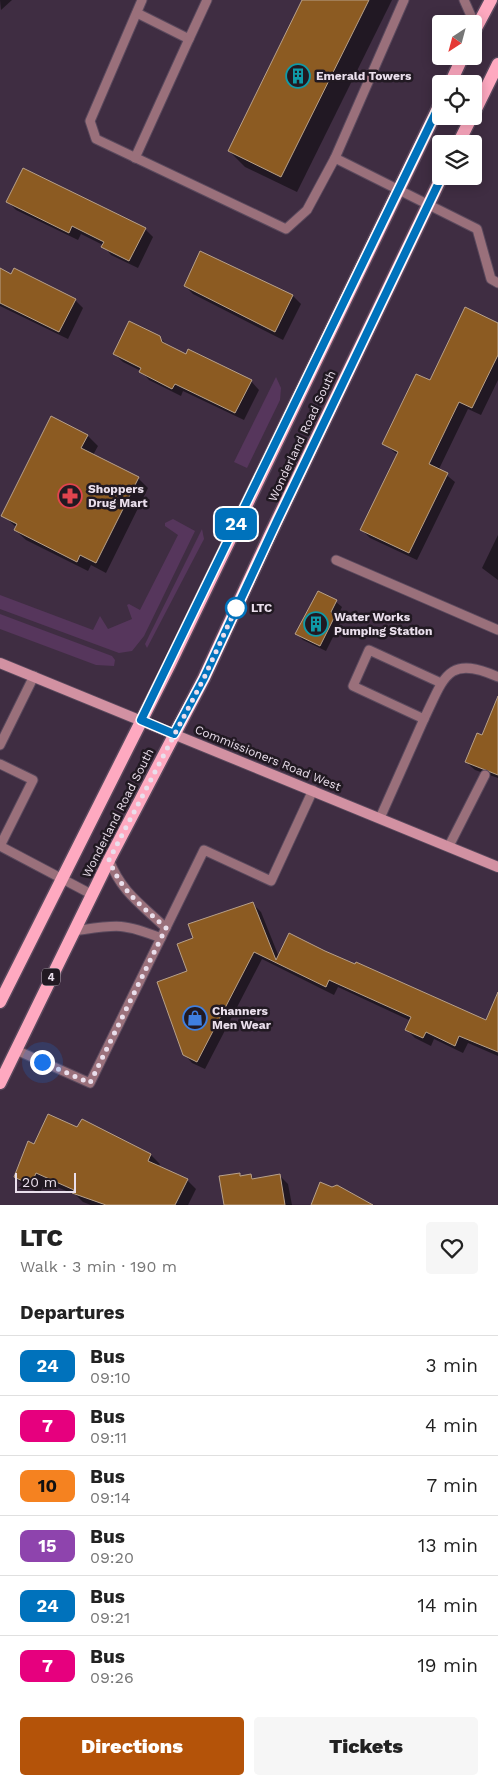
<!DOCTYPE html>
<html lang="en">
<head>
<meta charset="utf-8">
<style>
  body { margin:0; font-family:"Work Sans",sans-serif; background:#f6f6f6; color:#222; height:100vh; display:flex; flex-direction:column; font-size:19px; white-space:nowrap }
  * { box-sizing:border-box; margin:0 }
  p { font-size:16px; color:#767676 }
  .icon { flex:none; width:28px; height:28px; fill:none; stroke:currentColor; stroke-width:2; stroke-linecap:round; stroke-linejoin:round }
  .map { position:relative; height:1205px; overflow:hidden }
  .panel { display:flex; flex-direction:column; background:#fff; flex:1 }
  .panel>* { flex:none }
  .badge { padding:0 10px; border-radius:8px; font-size:18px; line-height:32px }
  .needle { width:32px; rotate:216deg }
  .controls { position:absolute; left:432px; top:15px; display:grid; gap:10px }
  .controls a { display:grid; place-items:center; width:50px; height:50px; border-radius:5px; background:#fff; box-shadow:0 2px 12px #0003; font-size:25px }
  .scale { position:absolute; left:15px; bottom:12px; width:61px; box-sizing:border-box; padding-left:5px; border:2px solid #eadfec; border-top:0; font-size:14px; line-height:18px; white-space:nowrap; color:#eadfec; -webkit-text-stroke:4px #211922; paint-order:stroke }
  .you { position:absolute; width:25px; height:25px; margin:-12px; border:4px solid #fff; border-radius:50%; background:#1a73e8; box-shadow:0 0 0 8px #1a73e833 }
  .map>.badge { position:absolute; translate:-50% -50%; box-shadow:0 0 0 2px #fff }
  h2 { padding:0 20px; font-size:19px; line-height:45px }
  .round { display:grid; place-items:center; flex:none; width:52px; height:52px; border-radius:5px; background:#f6f6f6 }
  .overview { display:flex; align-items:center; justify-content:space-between; height:85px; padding:0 20px }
  h1 { font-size:24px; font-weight:800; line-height:38px }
  .primary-button { display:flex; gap:10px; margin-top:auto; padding:10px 20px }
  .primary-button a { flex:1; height:58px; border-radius:5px; background:#b45309; color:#fff; font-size:20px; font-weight:800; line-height:58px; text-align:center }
  .primary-button a+a { background:#f6f6f6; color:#222 }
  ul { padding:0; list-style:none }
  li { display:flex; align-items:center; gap:15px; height:60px; padding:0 20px; border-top:1px solid #e0e0e0 }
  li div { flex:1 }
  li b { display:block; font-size:19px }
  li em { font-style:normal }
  li .badge { min-width:55px; font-weight:700; text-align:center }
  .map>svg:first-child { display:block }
</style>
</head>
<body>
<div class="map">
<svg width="498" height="1205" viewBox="0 0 498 1205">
  <rect width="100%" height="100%" fill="#3f2d42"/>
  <g fill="#56365c">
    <polygon points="276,377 281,388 280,400 247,468 234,462"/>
    <polygon points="173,519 195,531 144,636 132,651 119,653 0,609 0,595 93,630 100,616 108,629 132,619 127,605 129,604 140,610 178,535 165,526 165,523"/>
    <polygon points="202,529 204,539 147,648 145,644"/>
    <polygon points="0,614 112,656 115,660 114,666 96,665 0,629"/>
  </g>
  <g fill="#0007">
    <polygon points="0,0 12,0 1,10"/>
    <polygon points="303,0 392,0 297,192 245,167 229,151"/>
    <polygon points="8,202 145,229 153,237 138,268 111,255 103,245 81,234 78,240 16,210"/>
    <polygon points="201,253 293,296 301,304 283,340 193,294 185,286"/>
    <polygon points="0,270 75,300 83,308 68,339 0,306"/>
    <polygon points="498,324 498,380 481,415 468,409 439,469 455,482 417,560 370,538 362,530 398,455 384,444 431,382"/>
    <polygon points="159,337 167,345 187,356 251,381 259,390 244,420 183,391 181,396 149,380 141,371 123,362 114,354"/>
    <polygon points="88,436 98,446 93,455 138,478 148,488 106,573 91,565 88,571 26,540 15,530 17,528 3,515"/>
    <polygon points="498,535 498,580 482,568"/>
    <polygon points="318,593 336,602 342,607 337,617 341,621 326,651 303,640 297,634"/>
    <polygon points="498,719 498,778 475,770 466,762 482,737"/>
    <polygon points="253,904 261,912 279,957 324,952 487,1022 498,1021 498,1056 468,1043 463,1053 434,1039 431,1046 415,1038 406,1029 411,1021 338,987 334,995 262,959 205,1069 192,1063 184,1054 188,972 194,939"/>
    <polygon points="83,1121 151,1155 160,1164 158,1167 187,1180 196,1189 188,1205 91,1205 83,1202 76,1195 45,1182 40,1193 24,1186 15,1177 35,1146 78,1128"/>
    <polygon points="239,1174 242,1177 251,1175 255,1180 279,1175 288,1184 292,1205 226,1205"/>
  </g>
  <g fill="#8c5b22" stroke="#b8a18a">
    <polygon points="302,0 369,0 281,177 228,151"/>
    <polygon points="23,168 146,228 129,261 101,247 104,242 72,226 69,233 6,202"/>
    <polygon points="200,251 293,295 275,332 184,286"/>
    <polygon points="0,268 11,274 14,268 76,299 59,332 0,303"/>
    <polygon points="465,307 498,323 498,355 472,408 459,402 429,464 448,473 409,553 360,530 398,452 382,444 416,374 430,380"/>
    <polygon points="129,321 160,336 162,342 186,354 188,349 252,380 235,413 175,384 172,389 139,372 141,368 113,354"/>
    <polygon points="51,416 88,435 81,448 139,477 96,563 80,555 77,562 14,530 17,524 1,516"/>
    <polygon points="318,591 337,600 331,612 336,614 320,646 295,634"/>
    <polygon points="498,696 498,775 465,762 477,733 482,735"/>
    <polygon points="253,902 276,960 289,933 325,951 355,964 356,962 486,1020 498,992 498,1052 459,1036 455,1046 426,1032 423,1038 405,1030 411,1017 329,980 326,987 254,952 197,1062 183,1055 157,982 187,971 177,944 193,938 188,924"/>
    <polygon points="48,1114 77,1127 82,1119 151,1154 148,1161 188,1179 175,1205 106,1205 72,1193 74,1190 36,1173 31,1185 14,1177 28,1141 34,1144"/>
    <polygon points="240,1173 240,1176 251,1174 252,1179 280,1174 285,1205 224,1205 219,1176"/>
    <polygon points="320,1182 332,1187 337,1185 373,1205 311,1205"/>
  </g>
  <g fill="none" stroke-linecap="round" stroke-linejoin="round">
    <g stroke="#5a495d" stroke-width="11">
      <g id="service">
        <polyline points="142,0 90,121 96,139 286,229 307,210 335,158 477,229 491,279 498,283"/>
        <polyline points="464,0 476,27"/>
        <polyline points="137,13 189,39 207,0"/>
        <polyline points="135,158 189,39"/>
        <polyline points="335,158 404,0"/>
        <polyline points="336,560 498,630"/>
        <path d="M424,719C444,678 447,654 498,677"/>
        <polyline points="0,745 34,676"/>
        <polyline points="0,764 33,780 0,846"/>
        <polyline points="380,818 424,719 353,686 369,650 441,683"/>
        <polyline points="0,846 91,894"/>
        <polyline points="449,846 485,775"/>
        <path d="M109,860C122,893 141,904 166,928"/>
        <path d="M74,931C115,925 121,922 161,938"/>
        <polyline points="16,1050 90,1083 204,850 271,881 313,790"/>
      </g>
    </g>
    <g stroke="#5a495d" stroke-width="12">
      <polyline id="secondary" points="0,663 498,867"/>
    </g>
    <g stroke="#5a495d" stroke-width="15">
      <g id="primary">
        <polyline points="474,32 491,0"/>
        <polyline points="450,84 463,56"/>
        <polyline points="474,113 498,64"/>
        <polyline points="458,144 472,116"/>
        <polyline points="0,1002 170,664 441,102"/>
        <polyline points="0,1083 109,860 204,678 269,537 442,176"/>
      </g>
    </g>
    <use href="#service" stroke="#9a707b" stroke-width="9"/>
    <use href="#secondary" stroke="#d291a2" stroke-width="10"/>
    <use href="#primary" stroke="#fea9c0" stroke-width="12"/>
  </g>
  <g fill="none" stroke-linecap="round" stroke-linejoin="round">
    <g stroke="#fff" stroke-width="11">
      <polyline id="line" points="441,102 141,720 174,734 204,678 277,521 442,176"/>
    </g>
    <use href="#line" stroke="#0072bc" stroke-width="8"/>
    <path stroke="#eadfec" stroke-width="5" stroke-dasharray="0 9" d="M42,1062L90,1083L166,928C141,905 122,892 109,860L204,678L236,608"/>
  </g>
  <defs>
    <g id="building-ring" transform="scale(1.25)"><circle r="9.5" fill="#211922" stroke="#0f9aa8" stroke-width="1.5"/><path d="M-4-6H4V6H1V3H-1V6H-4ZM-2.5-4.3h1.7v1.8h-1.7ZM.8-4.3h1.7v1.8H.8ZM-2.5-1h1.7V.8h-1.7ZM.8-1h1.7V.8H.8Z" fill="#0f9aa8"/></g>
    <g id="pharmacy-ring" transform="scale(1.25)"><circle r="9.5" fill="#211922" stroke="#e0444e" stroke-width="1.5"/><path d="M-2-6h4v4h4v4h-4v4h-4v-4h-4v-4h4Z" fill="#e0444e"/></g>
    <g id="shop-ring" transform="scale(1.25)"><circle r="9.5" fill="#211922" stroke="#3f7fe0" stroke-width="1.5"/><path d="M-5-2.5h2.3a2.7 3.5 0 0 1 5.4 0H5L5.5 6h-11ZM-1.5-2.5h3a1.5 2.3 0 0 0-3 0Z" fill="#3f7fe0"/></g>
  </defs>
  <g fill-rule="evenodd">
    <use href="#building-ring" x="298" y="76"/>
    <use href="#pharmacy-ring" x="70" y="496"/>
    <use href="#building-ring" x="316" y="624"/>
    <use href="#shop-ring" x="195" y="1018"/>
  </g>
  <circle fill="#fff" stroke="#0072bc" stroke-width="2.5" cx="236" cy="608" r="10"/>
  <g text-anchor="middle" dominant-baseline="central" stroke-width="5" stroke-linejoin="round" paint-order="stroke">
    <rect fill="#211922" stroke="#aea4af" stroke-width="1" x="42" y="968.5" width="18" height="17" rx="4"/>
    <g font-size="11" font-weight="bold" fill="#eadfec">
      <text x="51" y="977">4</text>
    </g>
    <g font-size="12" font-weight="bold" fill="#eadfec" stroke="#211922" text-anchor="start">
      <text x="316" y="76">Emerald Towers</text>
      <text x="88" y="489">Shoppers<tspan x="88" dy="14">Drug Mart</tspan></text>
      <text x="334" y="617">Water Works<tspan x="334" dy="14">Pumping Station</tspan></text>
      <text x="212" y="1011">Channers<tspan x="212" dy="14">Men Wear</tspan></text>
    </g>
    <g font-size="12" fill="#eadfec" stroke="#211922">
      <text transform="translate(302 436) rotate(-65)">Wonderland Road South</text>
      <text transform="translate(268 758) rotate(22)">Commissioners Road West</text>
      <text transform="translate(118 813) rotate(-63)">Wonderland Road South</text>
    </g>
    <g font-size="12" font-weight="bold" fill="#eadfec" stroke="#211922" text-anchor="start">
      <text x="251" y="608">LTC</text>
    </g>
  </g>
</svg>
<div class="controls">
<a><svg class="needle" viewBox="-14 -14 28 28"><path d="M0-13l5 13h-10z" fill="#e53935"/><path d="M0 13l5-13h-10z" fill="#767676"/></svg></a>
<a><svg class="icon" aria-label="locate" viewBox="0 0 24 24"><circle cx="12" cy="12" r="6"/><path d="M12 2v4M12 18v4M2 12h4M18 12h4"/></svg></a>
<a><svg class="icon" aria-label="layers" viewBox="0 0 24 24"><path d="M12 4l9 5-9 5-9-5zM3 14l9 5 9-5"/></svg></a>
</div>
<div class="scale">20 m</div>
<div class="you" style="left:42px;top:1062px"></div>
<b class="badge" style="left:236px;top:524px;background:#0072bc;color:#fff">24</b>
</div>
<section class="panel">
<div class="overview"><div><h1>LTC</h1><p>Walk · 3 min · 190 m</p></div><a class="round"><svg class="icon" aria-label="heart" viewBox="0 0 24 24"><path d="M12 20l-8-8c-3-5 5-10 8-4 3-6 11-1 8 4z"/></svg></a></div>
<h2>Departures</h2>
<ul>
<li><span class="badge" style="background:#0072bc;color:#fff">24</span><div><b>Bus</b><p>09:10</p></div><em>3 min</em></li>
<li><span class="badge" style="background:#e6007e;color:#fff">7</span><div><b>Bus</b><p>09:11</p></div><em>4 min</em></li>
<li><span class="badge" style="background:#f58220;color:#111">10</span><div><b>Bus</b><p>09:14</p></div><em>7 min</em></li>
<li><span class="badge" style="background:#8e44ad;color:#fff">15</span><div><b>Bus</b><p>09:20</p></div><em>13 min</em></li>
<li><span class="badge" style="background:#0072bc;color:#fff">24</span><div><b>Bus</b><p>09:21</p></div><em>14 min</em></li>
<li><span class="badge" style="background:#e6007e;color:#fff">7</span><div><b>Bus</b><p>09:26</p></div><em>19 min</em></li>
</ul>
<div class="primary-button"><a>Directions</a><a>Tickets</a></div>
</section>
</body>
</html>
